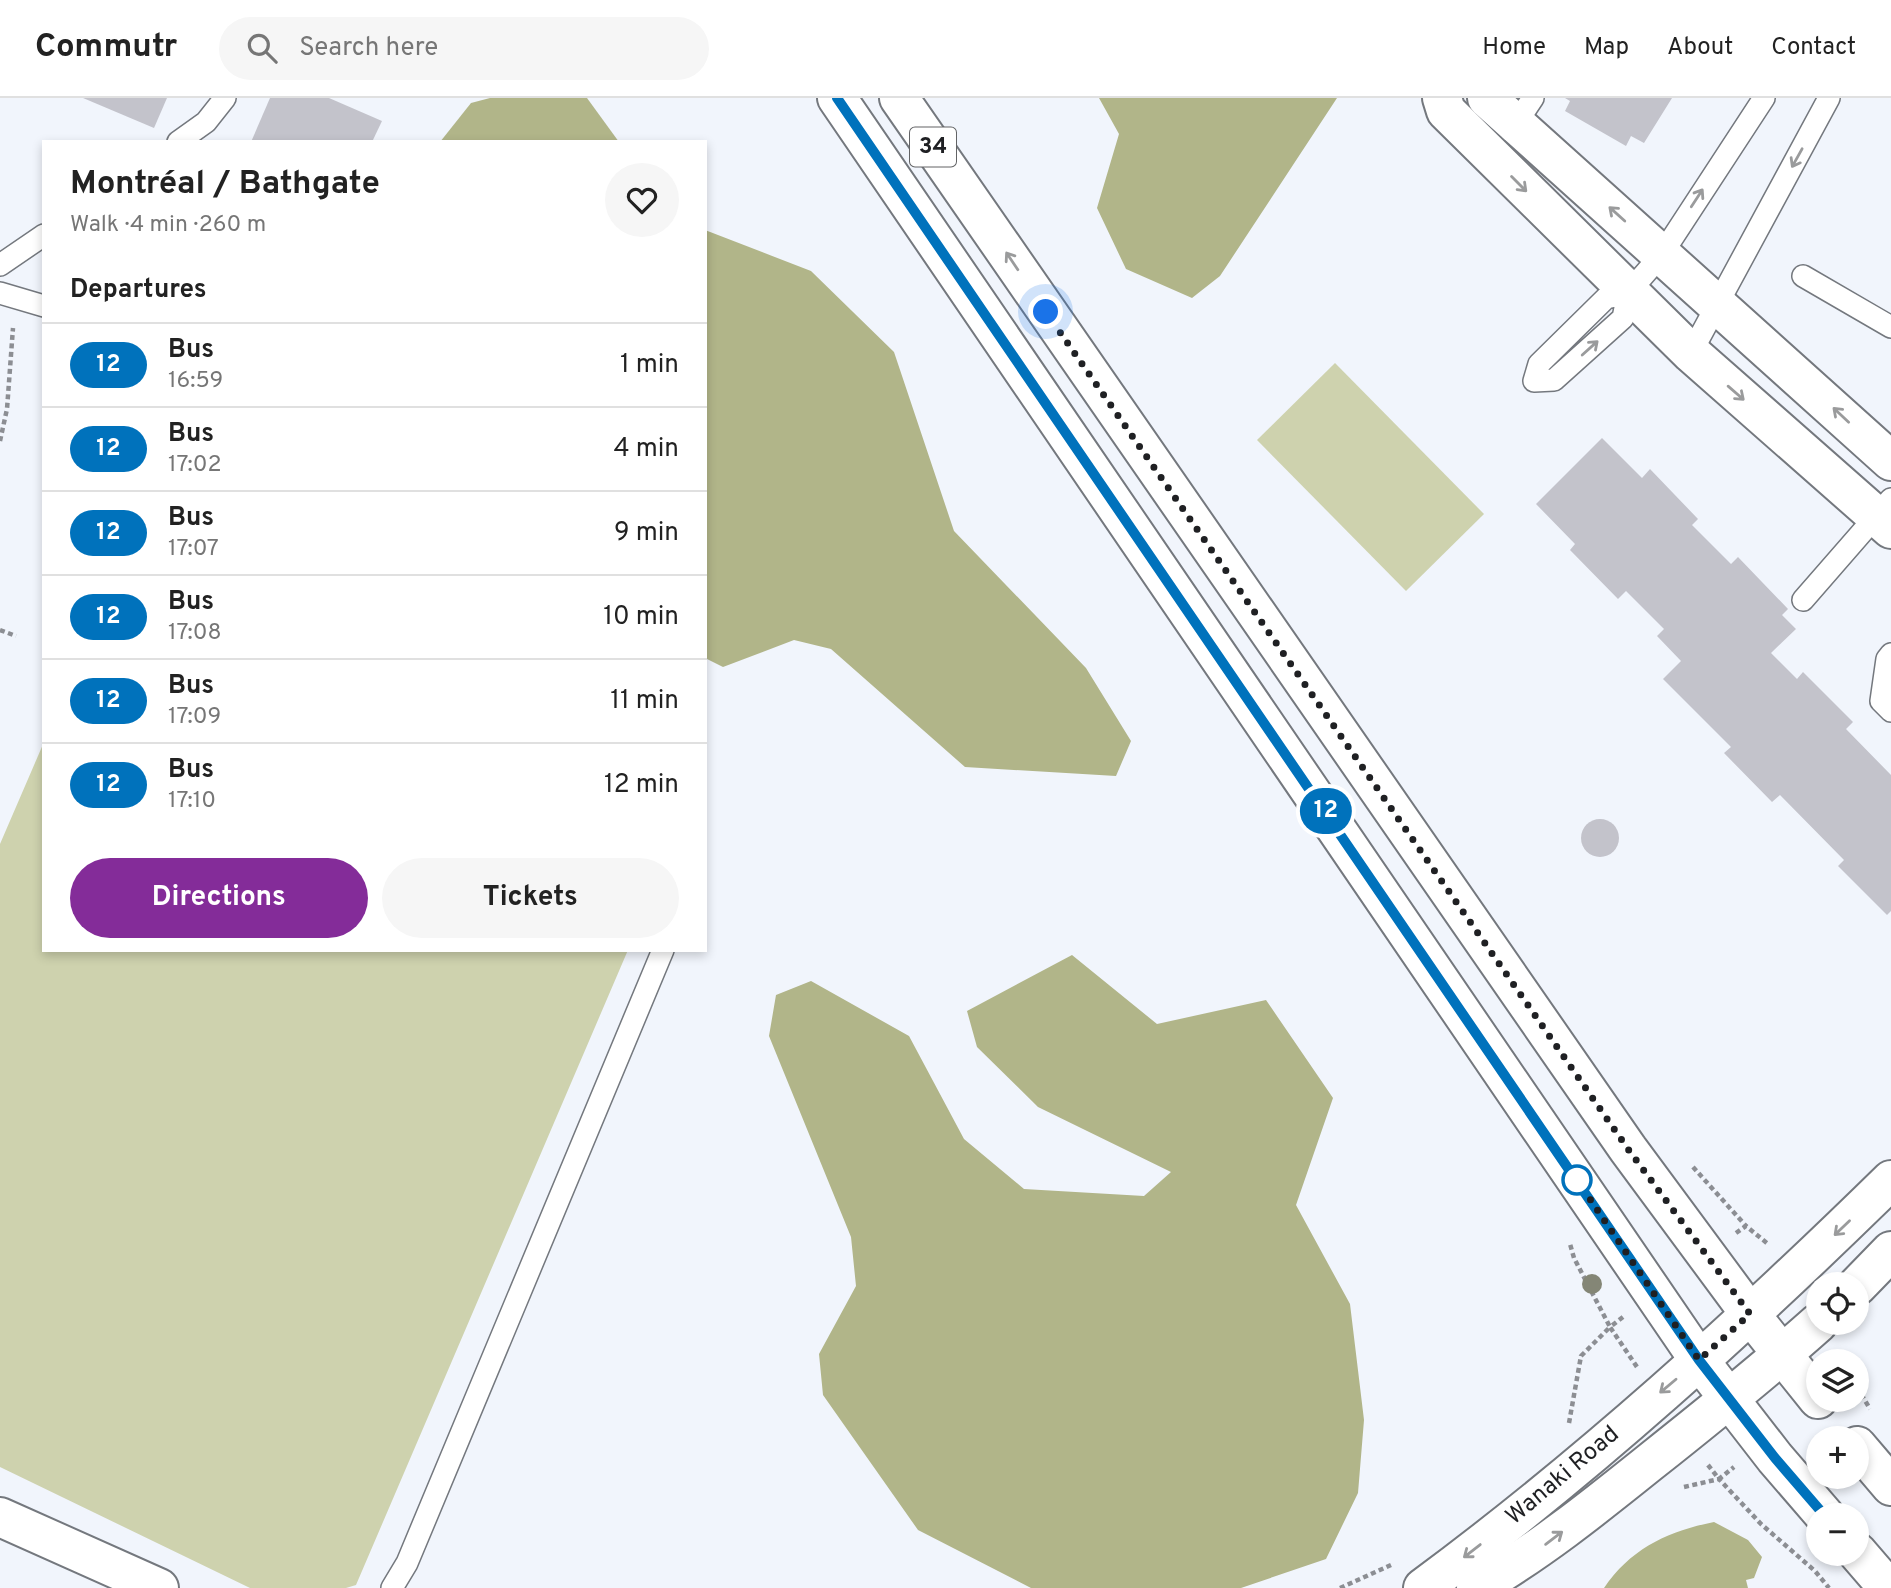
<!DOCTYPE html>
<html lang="en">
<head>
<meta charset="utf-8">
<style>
  body { margin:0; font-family:Overpass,sans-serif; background:#f6f6f6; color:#222; height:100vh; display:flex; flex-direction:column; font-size:26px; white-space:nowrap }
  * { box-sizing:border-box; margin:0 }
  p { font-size:23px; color:#767676 }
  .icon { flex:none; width:38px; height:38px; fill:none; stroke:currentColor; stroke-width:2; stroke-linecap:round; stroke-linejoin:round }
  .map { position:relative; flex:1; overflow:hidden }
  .panel { position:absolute; left:42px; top:42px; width:665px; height:812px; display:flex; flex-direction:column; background:#fff; border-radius:0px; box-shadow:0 4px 10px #0003 }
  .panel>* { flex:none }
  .badge { padding:0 14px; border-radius:23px; font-size:24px; line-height:46px }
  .controls { position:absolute; left:1806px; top:1174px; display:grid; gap:14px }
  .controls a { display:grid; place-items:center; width:63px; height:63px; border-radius:50%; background:#fff; box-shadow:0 4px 10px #0003; font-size:35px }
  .you { position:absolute; width:35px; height:35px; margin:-18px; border:5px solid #fff; border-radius:50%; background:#1a73e8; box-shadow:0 0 0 10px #1a73e833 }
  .map>.badge { position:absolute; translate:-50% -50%; box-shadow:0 0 0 4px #fff }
  h2 { padding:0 28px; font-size:26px; line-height:63px }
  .round { display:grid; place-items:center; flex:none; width:74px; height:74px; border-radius:37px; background:#f6f6f6 }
  .overview { display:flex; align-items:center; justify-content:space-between; height:119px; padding:0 28px }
  h1 { font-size:33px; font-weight:700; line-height:52px }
  .cta { display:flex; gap:14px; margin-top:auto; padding:14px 28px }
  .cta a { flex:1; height:80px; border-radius:42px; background:#842c99; color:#fff; font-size:28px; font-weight:700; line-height:80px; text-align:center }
  .cta a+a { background:#f6f6f6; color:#222 }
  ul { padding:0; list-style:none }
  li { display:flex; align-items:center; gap:21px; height:84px; padding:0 28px; border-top:2px solid #e0e0e0 }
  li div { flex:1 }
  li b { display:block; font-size:26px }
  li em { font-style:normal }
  li .badge { min-width:77px; font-weight:700; text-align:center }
  header { display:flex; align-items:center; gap:42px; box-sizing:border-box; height:98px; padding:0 35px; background:#fff; border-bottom:2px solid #e0e0e0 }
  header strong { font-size:33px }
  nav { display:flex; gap:38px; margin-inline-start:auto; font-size:24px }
  .search { width:490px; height:63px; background:#f6f6f6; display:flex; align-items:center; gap:18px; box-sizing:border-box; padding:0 24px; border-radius:38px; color:#767676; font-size:26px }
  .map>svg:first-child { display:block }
</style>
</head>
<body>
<header>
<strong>Commutr</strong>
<div class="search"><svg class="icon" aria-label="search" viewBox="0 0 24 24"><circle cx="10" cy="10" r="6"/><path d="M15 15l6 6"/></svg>Search here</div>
<nav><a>Home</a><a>Map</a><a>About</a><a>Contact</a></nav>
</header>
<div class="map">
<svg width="1891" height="1490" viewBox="0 0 1891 1490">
  <rect width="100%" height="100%" fill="#f1f5fc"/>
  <g fill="#ced2ae">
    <polygon points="1335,265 1484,416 1406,493 1257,342"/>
    <polygon points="44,644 44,852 628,852 356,1487 346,1490 250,1490 0,1369 0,746"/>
  </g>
  <g fill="#b1b589">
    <polygon points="490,0 587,0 619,44 440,44 471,5"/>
    <polygon points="1099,0 1337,0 1220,178 1192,200 1126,171 1097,110 1119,36"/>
    <polygon points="705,132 811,173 894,254 954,433 1086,570 1131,643 1116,678 965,669 831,551 794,542 723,569 705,560"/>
    <polygon points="1072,857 1157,926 1266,902 1333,1000 1296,1107 1350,1206 1364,1322 1358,1395 1326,1461 1241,1490 1031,1490 918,1432 823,1297 819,1256 856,1188 851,1139 769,938 776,897 811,883 909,938 964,1041 1024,1091 1144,1098 1171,1074 1038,1009 977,949 967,913"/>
    <path d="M1714,1424L1748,1442L1762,1459L1754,1480L1746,1482L1748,1490H1604C1631,1450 1669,1433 1714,1424Z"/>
  </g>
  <g fill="#c3c3cb">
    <polygon points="83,0 167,0 154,30"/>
    <polygon points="270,0 329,0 382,23 372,44 251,44"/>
    <polygon points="1565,0 1672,0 1644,45 1631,38 1626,48 1565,13 1570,3"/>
    <polygon points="1602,340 1642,380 1650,371 1698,421 1692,427 1731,466 1738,459 1788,511 1782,517 1796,531 1771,555 1797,581 1803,574 1853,624 1846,631 1891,677 1891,813 1887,817 1838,768 1844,762 1780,697 1772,704 1724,655 1731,649 1663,581 1681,563 1657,538 1664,531 1626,493 1618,501 1570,452 1575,446 1536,406"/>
    <circle cx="1600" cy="740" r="19"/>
  </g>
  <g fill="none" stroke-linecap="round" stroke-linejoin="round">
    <g stroke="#74787e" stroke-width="24">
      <g id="lane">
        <polyline points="1511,33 1533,0"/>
        <polyline points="178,44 206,24 225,0"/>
        <polyline points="0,167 44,137"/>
        <polyline points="1803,178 1891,229"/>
        <polyline points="0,195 44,208"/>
        <polyline points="1628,195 1606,200 1539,266 1534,283 1554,282 1623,220 1628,195 1662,156 1764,0"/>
        <polyline points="1691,255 1829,0"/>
        <polyline points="1803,502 1891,401"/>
        <polyline points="1891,556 1887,561 1881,603 1891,613"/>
        <polyline points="392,1490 407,1465 663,852"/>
      </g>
    </g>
    <g stroke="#74787e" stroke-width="42">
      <g id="street">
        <polyline points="1442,0 1446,13 1691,255 1891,431"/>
        <polyline points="1487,0 1891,363"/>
        <polyline points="0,1419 159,1490"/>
      </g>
    </g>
    <g stroke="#74787e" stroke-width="42">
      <g id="secondary">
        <polyline points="1857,1188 1891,1153"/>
        <path d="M1423,1490C1588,1368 1744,1226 1891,1082"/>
        <path d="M1476,1490C1538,1454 1593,1410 1649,1365C1707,1319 1763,1274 1818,1225"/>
      </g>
    </g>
    <g stroke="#74787e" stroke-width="42">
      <g id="primary">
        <polyline points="837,0 1699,1262 1775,1360 1825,1418"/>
        <polyline points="899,0 1628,1051 1750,1216 1818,1301"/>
        <polyline points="1857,1348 1891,1388"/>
        <polyline points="1857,1454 1888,1490"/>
      </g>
    </g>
    <g stroke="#8c8e93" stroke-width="4.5" stroke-dasharray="5 3.5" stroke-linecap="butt">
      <polyline points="0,343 7,311 13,230"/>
      <polyline points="0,532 16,538"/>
      <polyline points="1693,1069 1746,1128"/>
      <polyline points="1736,1135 1746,1128 1768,1146"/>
      <polyline points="1623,1219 1610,1229 1637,1269"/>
      <polyline points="1857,1289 1870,1311"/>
      <polyline points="1569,1325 1581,1258 1610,1229 1574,1160 1570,1146"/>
      <polyline points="1708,1367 1719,1381 1734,1369"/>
      <polyline points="1684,1389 1719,1381 1761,1426 1815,1473 1829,1490"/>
      <polyline points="1340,1490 1391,1467"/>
    </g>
    <use href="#lane" stroke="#fff" stroke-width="21"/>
    <use href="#street" stroke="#fff" stroke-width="38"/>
    <use href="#secondary" stroke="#fff" stroke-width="38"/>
    <use href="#primary" stroke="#fff" stroke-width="38"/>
  </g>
  <circle fill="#848676" cx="1592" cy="1186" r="10"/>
  <defs><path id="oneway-shaft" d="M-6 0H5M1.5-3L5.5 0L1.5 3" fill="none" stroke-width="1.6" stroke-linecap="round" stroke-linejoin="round" transform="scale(1.75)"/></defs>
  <g stroke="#9a9b9c">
    <use href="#oneway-shaft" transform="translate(1797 60) rotate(119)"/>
    <use href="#oneway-shaft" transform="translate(1519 86) rotate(45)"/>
    <use href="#oneway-shaft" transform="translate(1697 100) rotate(-57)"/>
    <use href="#oneway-shaft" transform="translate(1617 116) rotate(-138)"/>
    <use href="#oneway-shaft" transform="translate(1012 163) rotate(-124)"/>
    <use href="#oneway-shaft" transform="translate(1590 250) rotate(-42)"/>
    <use href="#oneway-shaft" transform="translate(1736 295) rotate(41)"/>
    <use href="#oneway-shaft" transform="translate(1841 317) rotate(-137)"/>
    <use href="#oneway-shaft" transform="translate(1842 1130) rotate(136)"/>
    <use href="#oneway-shaft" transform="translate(1668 1288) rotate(140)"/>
    <use href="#oneway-shaft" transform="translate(1554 1440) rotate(-37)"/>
    <use href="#oneway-shaft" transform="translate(1472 1453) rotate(142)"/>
  </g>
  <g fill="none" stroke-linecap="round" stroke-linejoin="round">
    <g stroke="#fff" stroke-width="16">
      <polyline id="line" points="837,0 1699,1262 1775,1360 1825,1418"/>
    </g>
    <use href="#line" stroke="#0072bc" stroke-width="10"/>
    <polyline stroke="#1f2023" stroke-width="7" stroke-dasharray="0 12.6" points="1046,214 1628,1051 1750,1216 1699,1262 1577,1082"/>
  </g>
  <circle fill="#fff" stroke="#0072bc" stroke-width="3.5" cx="1577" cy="1082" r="14"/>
  <g text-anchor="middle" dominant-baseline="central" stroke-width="7" stroke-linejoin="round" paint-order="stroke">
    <rect fill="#fff" stroke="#626365" stroke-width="2" x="910" y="29.5" width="46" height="39" rx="5"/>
    <g font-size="23" font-weight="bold" fill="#1f2023">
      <text x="933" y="49">34</text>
    </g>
    <g font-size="24" fill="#1f2023" stroke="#fff">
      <text transform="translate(1563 1378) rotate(-40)">Wanaki Road</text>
    </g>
  </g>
</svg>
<div class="controls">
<a><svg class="icon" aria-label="locate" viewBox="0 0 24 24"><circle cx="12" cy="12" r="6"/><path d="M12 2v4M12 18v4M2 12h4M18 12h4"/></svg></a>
<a><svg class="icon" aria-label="layers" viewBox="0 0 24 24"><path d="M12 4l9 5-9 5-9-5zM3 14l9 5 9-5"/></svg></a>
<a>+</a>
<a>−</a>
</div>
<div class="you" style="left:1046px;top:214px"></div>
<b class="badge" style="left:1326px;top:713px;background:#0072bc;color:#fff">12</b>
<section class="panel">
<div class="overview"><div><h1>Montréal / Bathgate</h1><p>Walk · 4 min · 260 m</p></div><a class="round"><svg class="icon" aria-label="heart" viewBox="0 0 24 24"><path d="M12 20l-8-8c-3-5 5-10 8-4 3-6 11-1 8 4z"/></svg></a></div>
<h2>Departures</h2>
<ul>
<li><span class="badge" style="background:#0072bc;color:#fff">12</span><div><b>Bus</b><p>16:59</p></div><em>1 min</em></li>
<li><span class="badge" style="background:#0072bc;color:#fff">12</span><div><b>Bus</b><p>17:02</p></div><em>4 min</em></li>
<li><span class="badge" style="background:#0072bc;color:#fff">12</span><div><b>Bus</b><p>17:07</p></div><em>9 min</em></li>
<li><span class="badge" style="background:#0072bc;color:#fff">12</span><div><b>Bus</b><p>17:08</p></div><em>10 min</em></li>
<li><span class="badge" style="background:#0072bc;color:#fff">12</span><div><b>Bus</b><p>17:09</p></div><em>11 min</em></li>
<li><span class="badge" style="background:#0072bc;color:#fff">12</span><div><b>Bus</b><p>17:10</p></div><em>12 min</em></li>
</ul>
<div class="cta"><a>Directions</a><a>Tickets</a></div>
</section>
</div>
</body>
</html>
